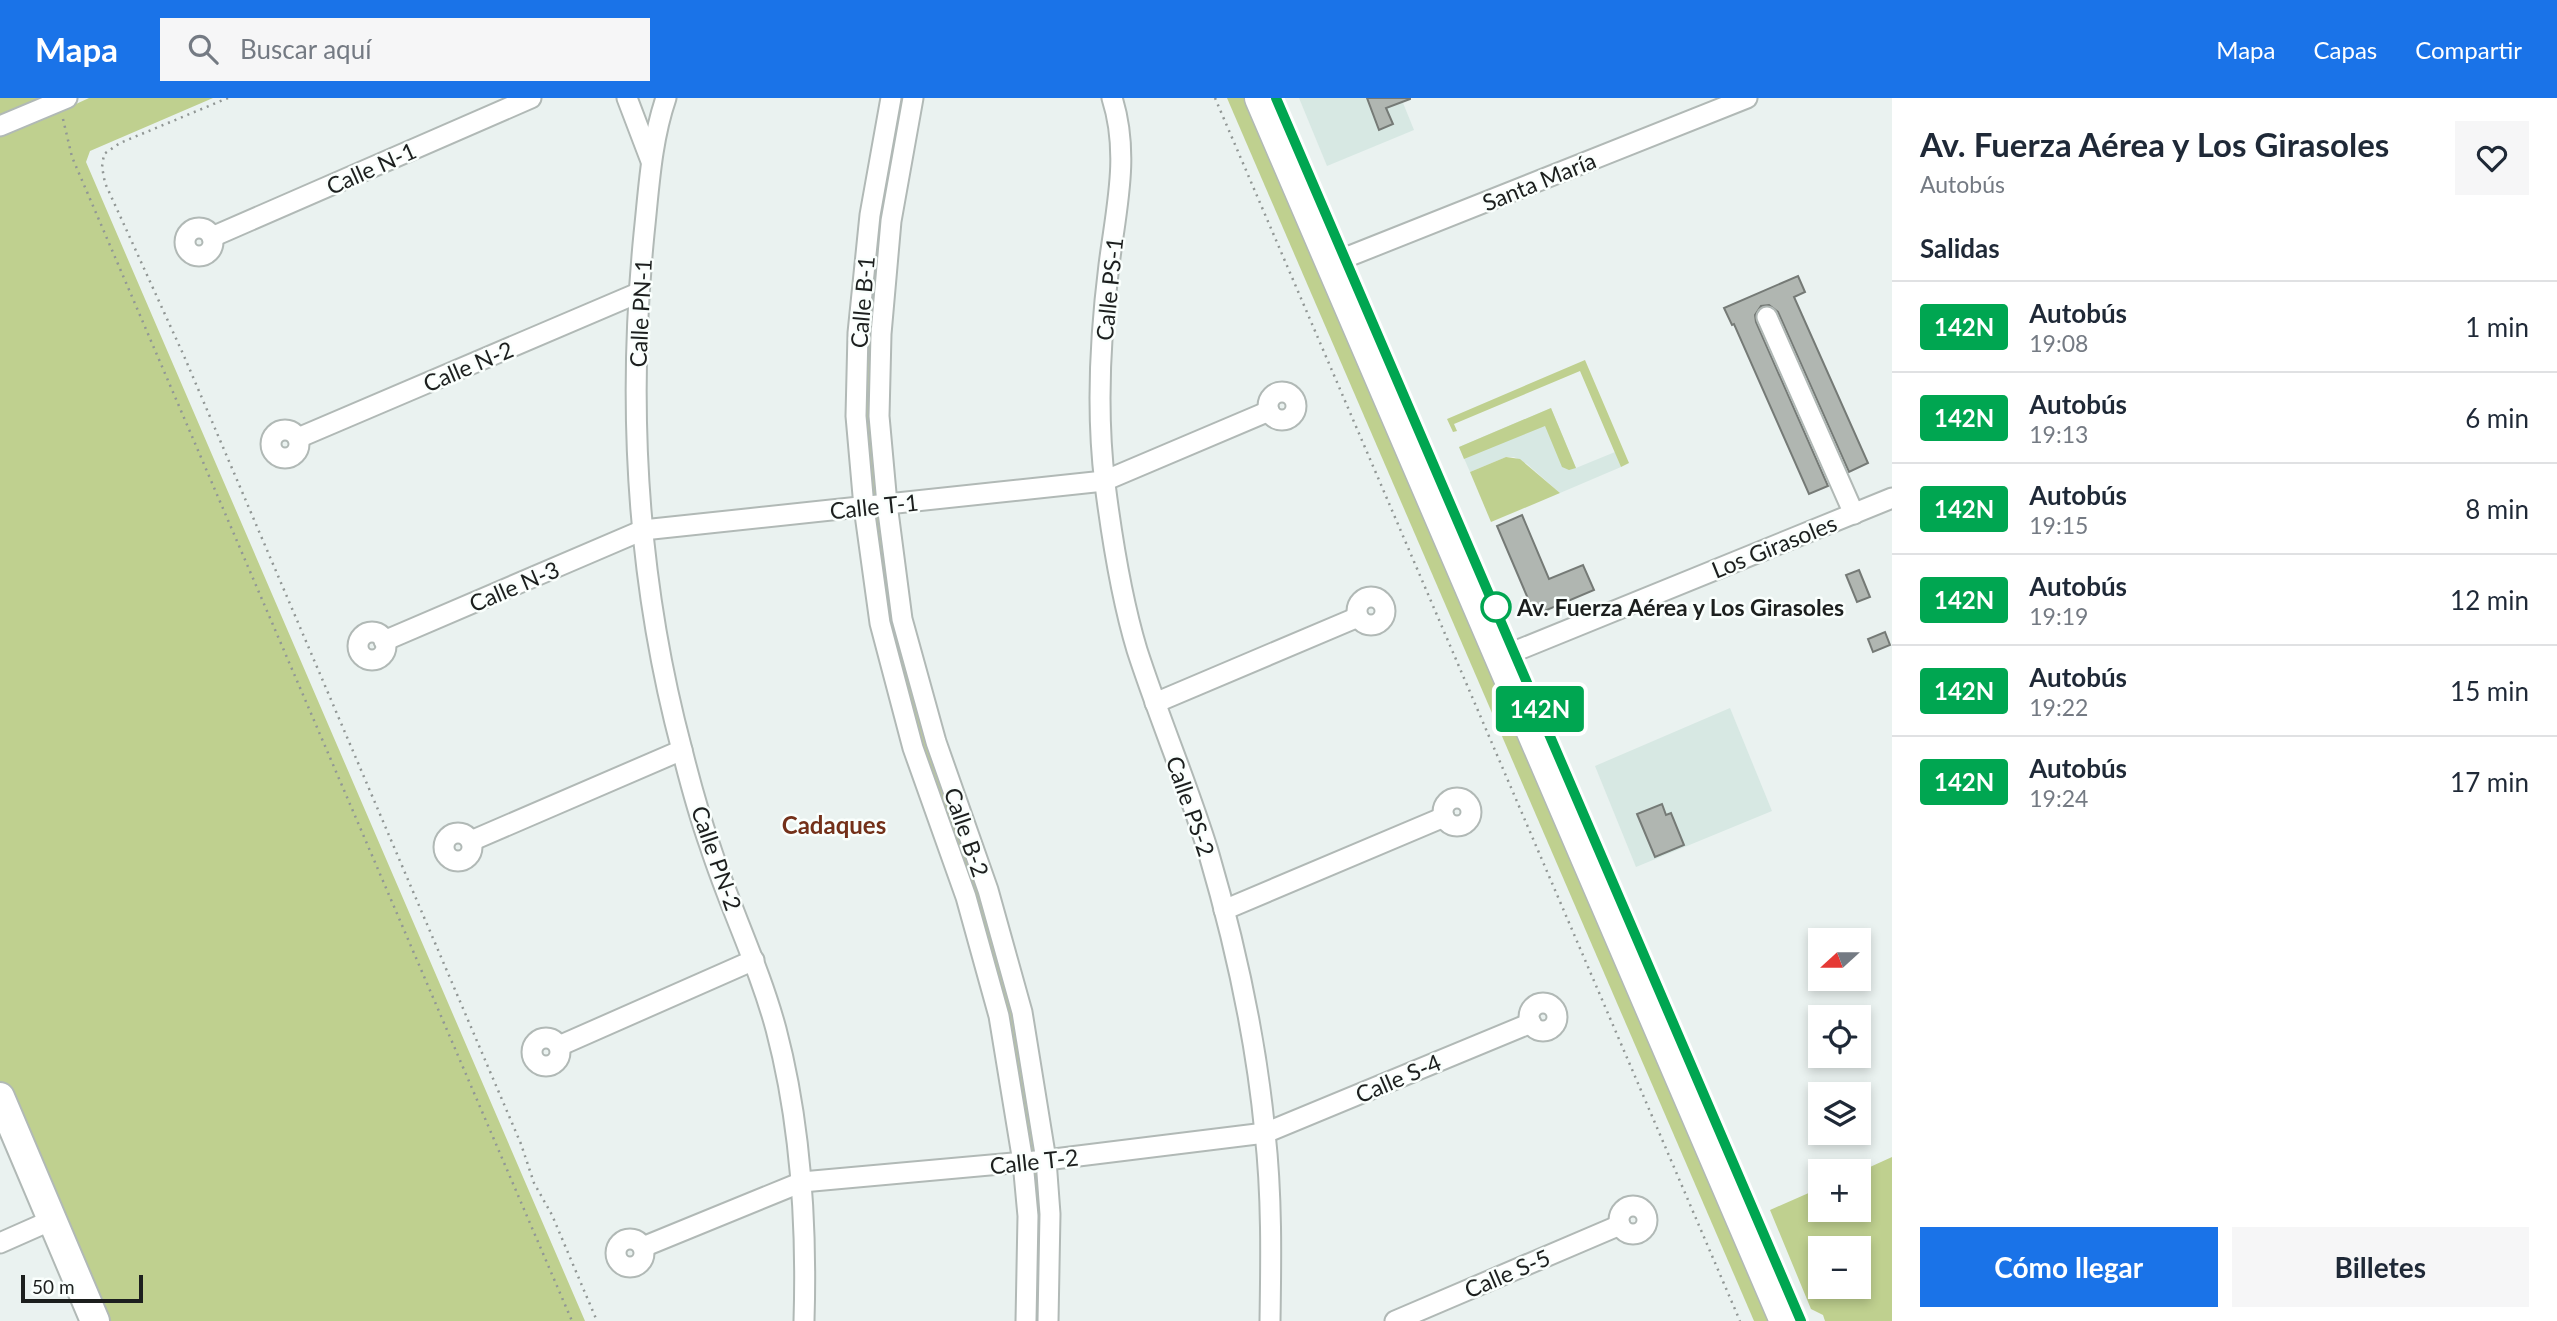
<!DOCTYPE html>
<html lang="es">
<head>
<meta charset="utf-8">
<style>
  body { margin:0; font-family:Lato,sans-serif; background:#f6f6f7; color:#1f2937; height:100vh; display:flex; flex-direction:column; font-size:26px; white-space:nowrap }
  * { box-sizing:border-box; margin:0 }
  p { font-size:23px; color:#747a83 }
  .icon { flex:none; width:38px; height:38px; fill:none; stroke:currentColor; stroke-width:2; stroke-linecap:round; stroke-linejoin:round }
  .map { position:relative; flex:1; overflow:hidden }
  .side { display:flex; flex-direction:column; background:#fff; width:665px }
  .side>* { flex:none }
  .badge { padding:0 14px; border-radius:5px; font-size:24px; line-height:46px }
  .needle { width:46px; rotate:249deg }
  .tools { position:absolute; left:1808px; top:830px; display:grid; gap:14px }
  .tools a { display:grid; place-items:center; width:63px; height:63px; border-radius:0px; background:#fff; box-shadow:0 4px 10px #0003; font-size:35px }
  .scale { position:absolute; left:21px; bottom:18px; width:122px; box-sizing:border-box; padding-left:7px; border:4px solid #1c1f1e; border-top:0; font-size:19px; line-height:24px; white-space:nowrap; color:#1c1f1e; -webkit-text-stroke:5px #fafffd; paint-order:stroke }
  .map>.badge { position:absolute; translate:-50% -50%; box-shadow:0 0 0 4px #fff }
  h2 { padding:0 28px; font-size:26px; line-height:63px }
  .round { display:grid; place-items:center; flex:none; width:74px; height:74px; border-radius:0px; background:#f6f6f7 }
  .head { display:flex; align-items:center; justify-content:space-between; height:119px; padding:0 28px }
  h1 { font-size:33px; font-weight:700; line-height:52px }
  .primary-button { display:flex; gap:14px; margin-top:auto; padding:14px 28px }
  .primary-button a { flex:1; height:80px; border-radius:0px; background:#1a73e8; color:#fff; font-size:28px; font-weight:700; line-height:80px; text-align:center }
  .primary-button a+a { background:#f6f6f7; color:#1f2937 }
  ul { padding:0; list-style:none }
  li { display:flex; align-items:center; gap:21px; height:91px; padding:0 28px; border-top:2px solid #e0e1e3 }
  li div { flex:1 }
  li b { display:block; font-size:26px }
  li em { font-style:normal }
  li .badge { min-width:77px; font-weight:700; text-align:center }
  header { display:flex; align-items:center; gap:42px; box-sizing:border-box; height:98px; padding:0 35px; background:#1a73e8; color:#fff }
  header strong { font-size:33px }
  nav { display:flex; gap:38px; margin-inline-start:auto; font-size:24px }
  .search { width:490px; height:63px; background:#f6f6f7; display:flex; align-items:center; gap:18px; box-sizing:border-box; padding:0 24px; border-radius:0px; color:#747a83; font-size:26px }
  main { display:flex; flex:1; min-height:0 }
  .map>svg:first-child { display:block }
</style>
</head>
<body>
<header>
<strong>Mapa</strong>
<div class="search"><svg class="icon" aria-label="search" viewBox="0 0 24 24"><circle cx="10" cy="10" r="6"/><path d="M15 15l6 6"/></svg>Buscar aquí</div>
<nav><a>Mapa</a><a>Capas</a><a>Compartir</a></nav>
</header>
<main>
<div class="map">
<svg width="1892" height="1223" viewBox="0 0 1892 1223">
  <rect width="100%" height="100%" fill="#eaf2f0"/>
  <g fill="#d7e8e3">
    <polygon points="1299,0 1401,0 1414,32 1327,68"/>
    <polygon points="1551,310 1576,370 1615,354 1621,369 1560,395 1527,366 1514,359 1506,359 1470,374 1459,349"/>
    <polygon points="1730,610 1772,713 1636,769 1595,668"/>
  </g>
  <g fill="#bfd08f" fill-rule="evenodd">
    <polygon points="0,0 67,0 63,12 89,0 213,0 90,53 86,64 585,1223 95,1223 0,999"/>
    <polygon points="891,0 913,0 881,236 902,521 988,792 1046,1062 1048,1223 1026,1223 1028,1117 999,918 880,525 856,318"/>
    <polygon points="1227,0 1255,0 1781,1223 1754,1223"/>
    <polygon points="1585,262 1629,365 1621,369 1580,273 1454,326 1457,333 1453,334 1447,321"/>
    <polygon points="1551,310 1576,370 1569,372 1562,369 1545,328 1464,361 1459,349"/>
    <polygon points="1506,359 1520,361 1560,395 1491,424 1470,374"/>
    <path d="M1892,1059V1223H1825L1823,1217L1811,1211L1770,1112L1820,1090V1111H1858L1859,1074ZM1820,1150H1858V1188H1820Z"/>
  </g>
  <g fill="#b0b6b1" stroke="#757a76" stroke-width="2">
    <polygon points="1367,0 1410,0 1410,1 1386,10 1393,26 1379,32"/>
    <polygon points="1798,178 1805,194 1794,199 1868,365 1849,374 1778,214 1769,207 1761,208 1755,217 1756,224 1828,388 1809,396 1734,226 1732,227 1724,210"/>
    <polygon points="1522,417 1549,481 1583,467 1594,492 1535,517 1497,428"/>
    <polygon points="1859,472 1870,499 1857,504 1846,477"/>
    <polygon points="1885,534 1890,547 1873,554 1868,541"/>
    <polygon points="1662,706 1666,717 1671,715 1684,747 1655,759 1637,716"/>
  </g>
  <g fill="none" stroke-linecap="round" stroke-linejoin="round">
    <g stroke="#b1b9b6" stroke-width="23">
      <g id="minor">
        <polyline points="627,0 651,63"/>
        <path d="M666,0C651,44 649,90 644,136C627,309 637,483 682,652C690,684 699,717 710,748C730,810 759,868 776,931C801,1026 807,1125 804,1223"/>
        <polyline points="891,0 870,117 858,235 856,318 864,409 880,525 913,650 966,799 999,918 1023,1064 1028,1118 1026,1223"/>
        <polyline points="913,0 891,123 881,236 879,318 887,406 902,521 936,644 988,792 1022,914 1046,1062 1050,1116 1048,1223"/>
        <path d="M1112,0C1130,56 1116,111 1109,167C1100,239 1096,314 1105,386C1112,441 1121,499 1137,552C1159,620 1187,685 1208,753C1235,845 1256,940 1265,1035C1272,1097 1271,1161 1270,1223"/>
        <polyline points="0,28 67,0"/>
        <circle cx="199" cy="144" r="14"/>
        <polyline points="212,139 531,0"/>
        <polyline points="1332,165 1747,0"/>
        <polyline points="1767,219 1854,416"/>
        <circle cx="1282" cy="308" r="14"/>
        <circle cx="285" cy="346" r="14"/>
        <polyline points="298,340 638,195"/>
        <circle cx="1371" cy="513" r="14"/>
        <circle cx="372" cy="548" r="14"/>
        <polyline points="384,543 643,432 1104,383 1269,313"/>
        <polyline points="1501,559 1892,400"/>
        <polyline points="1155,605 1358,519"/>
        <circle cx="1457" cy="714" r="14"/>
        <circle cx="458" cy="749" r="14"/>
        <polyline points="471,743 682,652"/>
        <polyline points="1224,812 1444,719"/>
        <circle cx="1543" cy="919" r="14"/>
        <circle cx="546" cy="954" r="14"/>
        <polyline points="559,948 754,862"/>
        <circle cx="1633" cy="1122" r="14"/>
        <circle cx="630" cy="1155" r="14"/>
        <polyline points="0,1145 52,1122"/>
        <polyline points="643,1149 802,1084 1046,1062 1265,1035 1531,925"/>
        <polyline points="1395,1223 1620,1127"/>
      </g>
    </g>
    <g stroke="#b1b9b6" stroke-width="32">
      <polyline id="secondary" points="0,999 95,1223"/>
    </g>
    <g stroke="#b1b9b6" stroke-width="35">
      <polyline id="primary" points="1261,0 1786,1223"/>
    </g>
    <g stroke="#919795" stroke-width="2.5" stroke-dasharray="2 5" stroke-linecap="butt">
      <polyline points="228,0 120,45 104,56 102,69 105,85 184,258 521,1046 534,1085 552,1117 597,1223"/>
      <polyline points="1215,0 1740,1223"/>
      <polyline points="63,21 72,59 572,1223"/>
    </g>
    <use href="#minor" stroke="#fff" stroke-width="19"/>
    <use href="#secondary" stroke="#fff" stroke-width="28"/>
    <use href="#primary" stroke="#fff" stroke-width="32"/>
  </g>
  <g fill="none" stroke-linecap="round" stroke-linejoin="round">
    <g stroke="#fff" stroke-width="16">
      <polyline id="line" points="1276,0 1801,1223"/>
    </g>
    <use href="#line" stroke="#00a651" stroke-width="10"/>
  </g>
  <circle fill="#fff" stroke="#00a651" stroke-width="3.5" cx="1496" cy="509" r="14"/>
  <g text-anchor="middle" dominant-baseline="central" stroke-width="5" stroke-linejoin="round" paint-order="stroke">
    <g font-size="23" fill="#1c1f1e" stroke="#fafffd">
      <text transform="translate(371 70) rotate(-24)">Calle N-1</text>
      <text transform="translate(1539 83) rotate(-22)">Santa María</text>
      <text transform="translate(1109 191) rotate(-84)">Calle PS-1</text>
      <text transform="translate(862 204) rotate(-85)">Calle B-1</text>
      <text transform="translate(640 215) rotate(-87)">Calle PN-1</text>
      <text transform="translate(468 268) rotate(-23)">Calle N-2</text>
      <text transform="translate(874 408) rotate(-6)">Calle T-1</text>
      <text transform="translate(1774 448) rotate(-22)">Los Girasoles</text>
      <text transform="translate(514 488) rotate(-23)">Calle N-3</text>
      <text transform="translate(1191 708) rotate(71)">Calle PS-2</text>
      <text transform="translate(967 734) rotate(71)">Calle B-2</text>
      <text transform="translate(717 760) rotate(71)">Calle PN-2</text>
      <text transform="translate(1398 980) rotate(-23)">Calle S-4</text>
      <text transform="translate(1034 1063) rotate(-6)">Calle T-2</text>
      <text transform="translate(1507 1175) rotate(-23)">Calle S-5</text>
    </g>
    <g font-size="23" font-weight="bold" fill="#1c1f1e" stroke="#fafffd" text-anchor="start">
      <text x="1517" y="509">Av. Fuerza Aérea y Los Girasoles</text>
    </g>
    <g font-size="24" font-weight="bold" fill="#733019" stroke="#fafffd">
      <text x="834" y="726">Cadaques</text>
    </g>
  </g>
</svg>
<div class="tools">
<a><svg class="needle" viewBox="-14 -14 28 28"><path d="M0-13l5 13h-10z" fill="#e53935"/><path d="M0 13l5-13h-10z" fill="#747a83"/></svg></a>
<a><svg class="icon" aria-label="locate" viewBox="0 0 24 24"><circle cx="12" cy="12" r="6"/><path d="M12 2v4M12 18v4M2 12h4M18 12h4"/></svg></a>
<a><svg class="icon" aria-label="layers" viewBox="0 0 24 24"><path d="M12 4l9 5-9 5-9-5zM3 14l9 5 9-5"/></svg></a>
<a>+</a>
<a>−</a>
</div>
<div class="scale">50 m</div>
<b class="badge" style="left:1540px;top:611px;background:#00a651;color:#fff">142N</b>
</div>
<section class="side">
<div class="head"><div><h1>Av. Fuerza Aérea y Los Girasoles</h1><p>Autobús</p></div><a class="round"><svg class="icon" aria-label="heart" viewBox="0 0 24 24"><path d="M12 20l-8-8c-3-5 5-10 8-4 3-6 11-1 8 4z"/></svg></a></div>
<h2>Salidas</h2>
<ul>
<li><span class="badge" style="background:#00a651;color:#fff">142N</span><div><b>Autobús</b><p>19:08</p></div><em>1 min</em></li>
<li><span class="badge" style="background:#00a651;color:#fff">142N</span><div><b>Autobús</b><p>19:13</p></div><em>6 min</em></li>
<li><span class="badge" style="background:#00a651;color:#fff">142N</span><div><b>Autobús</b><p>19:15</p></div><em>8 min</em></li>
<li><span class="badge" style="background:#00a651;color:#fff">142N</span><div><b>Autobús</b><p>19:19</p></div><em>12 min</em></li>
<li><span class="badge" style="background:#00a651;color:#fff">142N</span><div><b>Autobús</b><p>19:22</p></div><em>15 min</em></li>
<li><span class="badge" style="background:#00a651;color:#fff">142N</span><div><b>Autobús</b><p>19:24</p></div><em>17 min</em></li>
</ul>
<div class="primary-button"><a>Cómo llegar</a><a>Billetes</a></div>
</section>
</main>
</body>
</html>
